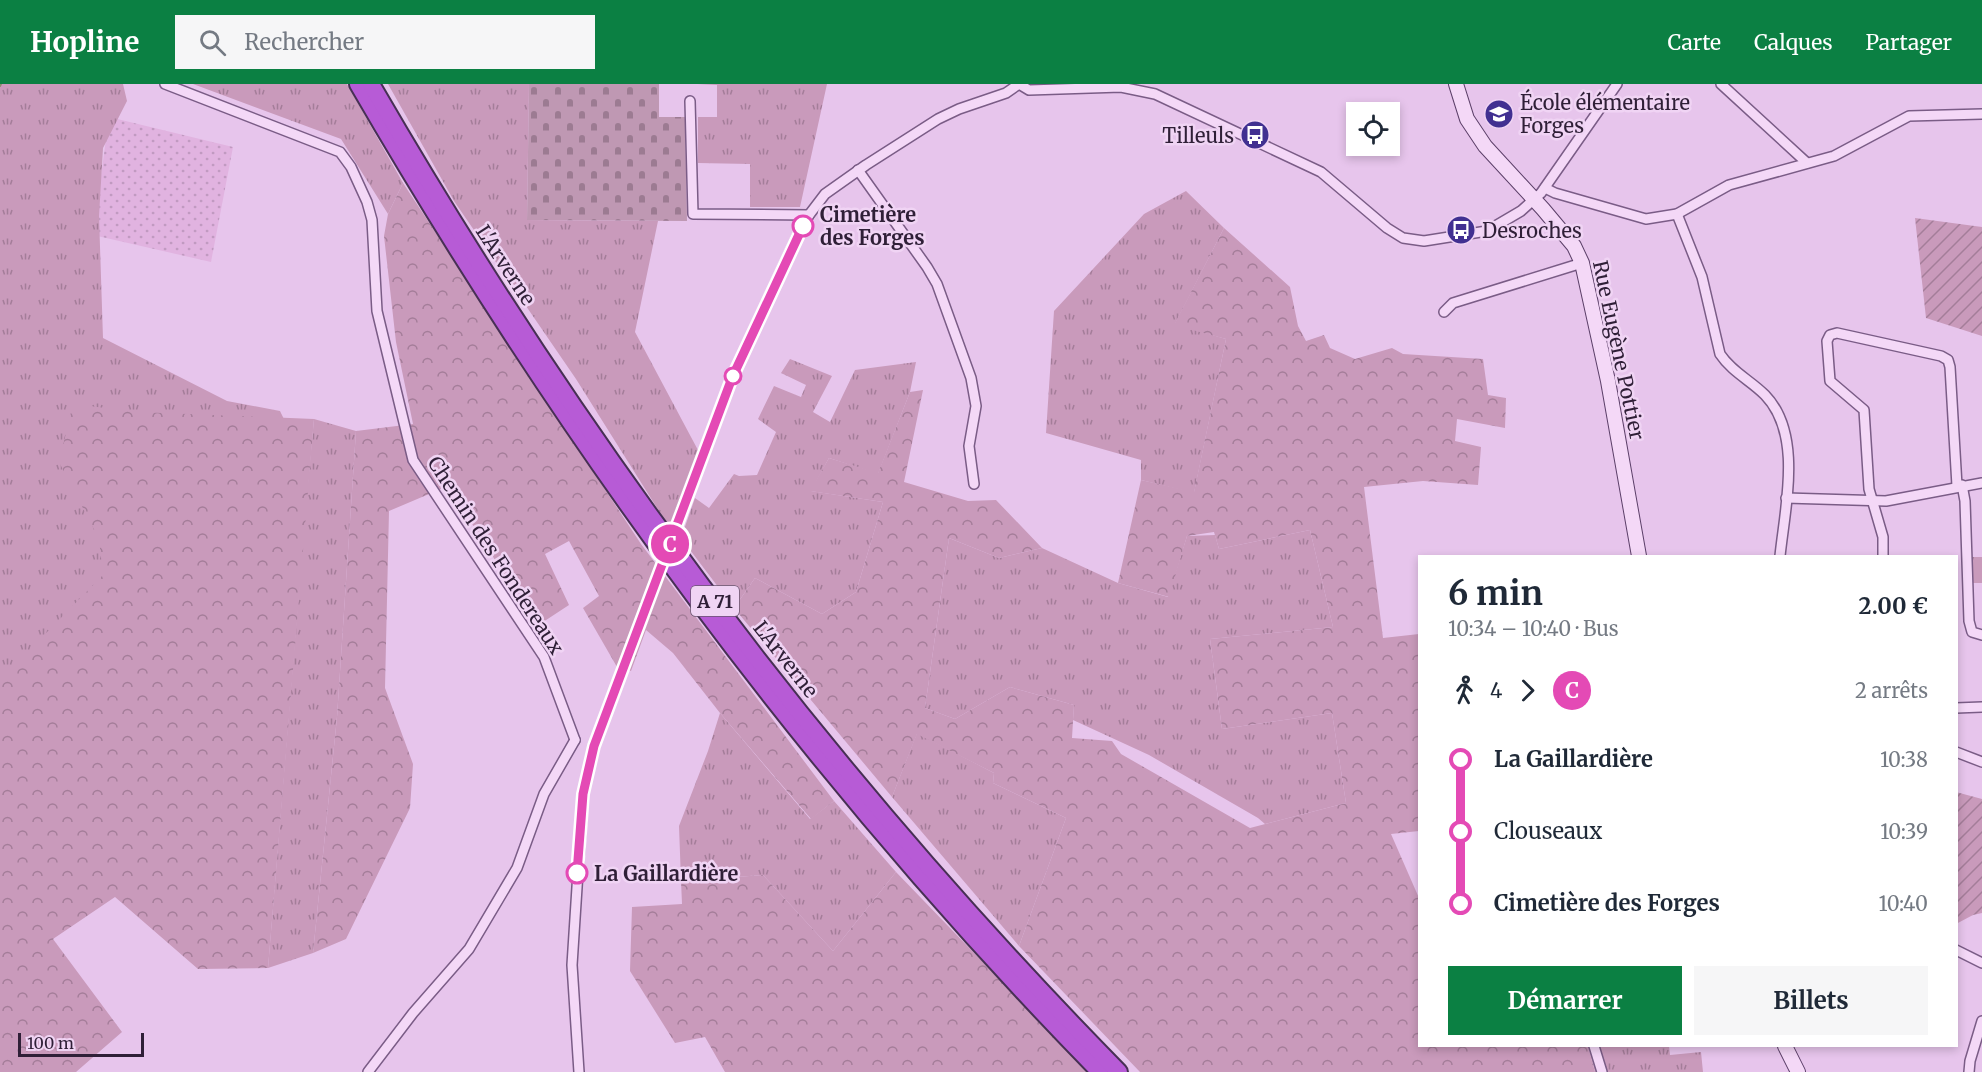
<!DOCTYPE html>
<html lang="fr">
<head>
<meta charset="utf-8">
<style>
  body { margin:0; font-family:Merriweather,serif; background:#f6f6f7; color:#1f2937; height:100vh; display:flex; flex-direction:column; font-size:22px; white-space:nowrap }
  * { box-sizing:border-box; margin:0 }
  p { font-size:20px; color:#747a83 }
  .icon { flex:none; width:33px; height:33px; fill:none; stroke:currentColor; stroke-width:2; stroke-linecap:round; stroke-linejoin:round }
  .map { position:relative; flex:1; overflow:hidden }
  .drawer { position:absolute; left:1418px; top:471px; width:540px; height:492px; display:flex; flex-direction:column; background:#fff; border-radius:0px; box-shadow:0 3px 9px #0003 }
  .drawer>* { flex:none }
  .badge { padding:0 12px; border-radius:20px; font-size:21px; line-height:39px }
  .controls { position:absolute; left:1346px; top:18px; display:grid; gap:12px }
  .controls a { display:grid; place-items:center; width:54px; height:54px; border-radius:0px; background:#fff; box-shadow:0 3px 9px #0003; font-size:30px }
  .scale { position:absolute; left:18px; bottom:15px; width:126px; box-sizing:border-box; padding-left:6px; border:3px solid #2f1f37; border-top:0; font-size:16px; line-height:21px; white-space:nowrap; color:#2f1f37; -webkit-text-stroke:4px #f0d4f4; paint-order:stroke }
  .map>.badge { position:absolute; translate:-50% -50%; box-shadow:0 0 0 3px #fff }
  .legs { display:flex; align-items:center; gap:9px; height:66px; padding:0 30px; font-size:20px }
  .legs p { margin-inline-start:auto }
  .overview { display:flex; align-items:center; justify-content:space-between; height:102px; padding:0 30px }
  h1 { font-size:33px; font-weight:700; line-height:45px }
  .primary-button { display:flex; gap:12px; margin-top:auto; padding:12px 30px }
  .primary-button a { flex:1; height:69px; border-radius:0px; background:#0b8043; color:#fff; font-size:24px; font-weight:700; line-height:69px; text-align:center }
  .primary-button a+a { background:#f6f6f7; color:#1f2937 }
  ul { padding:0 30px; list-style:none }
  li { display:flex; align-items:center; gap:21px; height:72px; font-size:22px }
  li i { display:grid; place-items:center; width:9px; height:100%; margin:0 8px; background:currentColor }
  li i::after { content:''; width:15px; height:15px; margin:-8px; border:4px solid; border-radius:50%; background:#fff }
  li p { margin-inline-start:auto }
  li:first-child i { background:linear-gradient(#0000 50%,currentColor 0) }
  li:last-child i { background:linear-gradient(currentColor 50%,#0000 0) }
  header { display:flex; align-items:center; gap:36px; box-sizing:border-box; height:84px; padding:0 30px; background:#0b8043; color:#fff }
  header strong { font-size:28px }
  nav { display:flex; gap:33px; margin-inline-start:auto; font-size:21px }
  .search { width:420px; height:54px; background:#f6f6f7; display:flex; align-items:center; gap:15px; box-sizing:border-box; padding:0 21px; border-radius:0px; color:#747a83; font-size:22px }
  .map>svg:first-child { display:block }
</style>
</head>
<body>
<header>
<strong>Hopline</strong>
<div class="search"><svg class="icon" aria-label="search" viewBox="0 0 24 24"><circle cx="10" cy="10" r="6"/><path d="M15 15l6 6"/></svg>Rechercher</div>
<nav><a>Carte</a><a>Calques</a><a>Partager</a></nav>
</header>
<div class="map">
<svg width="1982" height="988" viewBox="0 0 1982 988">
  <defs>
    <pattern id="farmland-dots" width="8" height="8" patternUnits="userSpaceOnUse" patternTransform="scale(1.5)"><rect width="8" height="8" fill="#e1b3e0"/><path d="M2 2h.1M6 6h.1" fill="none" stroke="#c19ac1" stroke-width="1.8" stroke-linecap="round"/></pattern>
    <pattern id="grass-tufts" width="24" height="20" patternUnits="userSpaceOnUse" patternTransform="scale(1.5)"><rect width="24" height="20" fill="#c99abb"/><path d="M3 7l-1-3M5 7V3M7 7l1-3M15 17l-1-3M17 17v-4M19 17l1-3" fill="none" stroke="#a47d99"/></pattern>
    <pattern id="forest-crowns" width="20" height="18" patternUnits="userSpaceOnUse" patternTransform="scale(1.5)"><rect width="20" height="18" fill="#c99abb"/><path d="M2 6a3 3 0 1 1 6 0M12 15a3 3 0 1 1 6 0" fill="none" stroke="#a47d99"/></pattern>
    <pattern id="cemetery-stones" width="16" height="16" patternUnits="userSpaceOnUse" patternTransform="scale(1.5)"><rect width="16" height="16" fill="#bf98b3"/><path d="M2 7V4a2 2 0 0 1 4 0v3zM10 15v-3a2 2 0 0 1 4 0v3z" fill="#9c7b92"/></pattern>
    <pattern id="garden-furrows" width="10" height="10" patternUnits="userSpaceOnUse" patternTransform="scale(1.5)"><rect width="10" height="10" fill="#c99abb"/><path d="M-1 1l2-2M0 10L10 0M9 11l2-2" fill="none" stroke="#a47d99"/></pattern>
  </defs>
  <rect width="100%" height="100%" fill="#e7c5ec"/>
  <polygon fill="url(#farmland-dots)" points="109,33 233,63 211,178 93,151"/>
  <g fill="url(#grass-tufts)">
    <polygon points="0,0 123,0 127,17 103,64 99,132 103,254 227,317 280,327 301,370 308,399 314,335 356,347 337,633 313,869 268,884 300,494 0,796"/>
    <polygon points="193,0 347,0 403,99 388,130 341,55"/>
    <polygon points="388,0 529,0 527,136 658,137 635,248 699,368 669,443 576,295 454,117"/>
    <polygon points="697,0 827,0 800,123 750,123 750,80 698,79 698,33 717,33 717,1"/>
    <polygon points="1186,107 1224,144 1175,240 1226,255 1194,409 1141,396 1141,376 1046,349 1054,227 1144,130"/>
    <polygon points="790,275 832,292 813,328 830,338 855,286 916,278 910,308 878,390 829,374 811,407 883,418 856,508 822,530 755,494 734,524 681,454 695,414 709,424 734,390 739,392 757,391 776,348 758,335 774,302 801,313 806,301 781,289"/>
    <polygon points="1310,446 1333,543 1210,555 1222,645 1332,629 1346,719 1265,740 1258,734 1149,671 1073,636 1074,621 1010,603 955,635 925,624 949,454 999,474 1042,464 1118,499 1168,513 1187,452 1215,451 1219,465"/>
    <polygon points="1972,473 1982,473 1982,499 1973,499"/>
    <polygon points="720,629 810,735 834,717 896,788 833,867 763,791 681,797 679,742 708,667"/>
    <polygon points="917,649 994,689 993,699 1066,734 1019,862 892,713"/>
    <polygon points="1588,962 1669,962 1670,971 1701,968 1703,988 1595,988"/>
  </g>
  <g fill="url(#forest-crowns)">
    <polygon points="403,99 641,460 834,717 811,735 720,629 673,569 646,546 631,587 617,583 583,524 599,512 569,457 545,470 569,521 537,542 448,402 389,427 385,604 413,680 410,724 346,855 313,869 337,633 356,347 413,340 396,258 384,152 388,130"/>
    <polygon points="1224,144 1290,203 1298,242 1306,257 1324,251 1330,264 1355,275 1392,264 1403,270 1483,275 1488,311 1506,314 1505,344 1457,335 1455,357 1481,363 1478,401 1423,397 1364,403 1383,554 1419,550 1419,747 1391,750 1419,814 1419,962 1588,962 1595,988 1140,988 1019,862 1066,734 993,699 994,689 917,650 892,713 734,524 755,494 822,530 856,508 883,418 810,407 829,374 878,389 910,308 923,306 904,398 968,417 996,416 1042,464 999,474 949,454 925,624 955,635 1010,603 1074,621 1072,654 1112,657 1121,670 1250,744 1346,719 1332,629 1222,645 1210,555 1333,543 1310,446 1219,465 1214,448 1187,452 1169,513 1118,499 1141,396 1194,408 1226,255 1174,241"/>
    <polygon points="73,320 138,328 314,335 268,884 198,885 115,813 53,855 122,948 76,988 0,988 0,722 2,718 0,713 0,596 103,491 99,455 59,378"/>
    <polygon points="896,788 1089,988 725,988 705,953 675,959 630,887 632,823 682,820 681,797 763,791 833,867"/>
  </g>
  <polygon fill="url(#cemetery-stones)" points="529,0 659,0 659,33 685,33 687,137 527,136"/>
  <g fill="url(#garden-furrows)">
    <polygon points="1915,134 1982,143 1982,252 1926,234"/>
    <polygon points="1956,708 1982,715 1982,829 1973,831 1956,840"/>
  </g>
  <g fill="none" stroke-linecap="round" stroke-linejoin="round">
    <polyline stroke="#8d8b6e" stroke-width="2" points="0,2 1,0"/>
    <g stroke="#7a5c86" stroke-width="12">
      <g id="street">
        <polyline points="165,0 340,68 351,83 367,118 372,136 377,227 413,376 544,573 575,656"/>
        <polyline points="1019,0 1029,6 1121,3 1155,10 1321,88 1387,144 1403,154 1424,157 1487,147 1521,127 1541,109 1617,0"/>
        <polyline points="1721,0 1807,79"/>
        <polyline points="690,17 693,130 809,131"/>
        <polyline points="858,86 927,183 937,200 971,294 976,322 969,362 974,400"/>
        <polyline points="1545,104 1555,109 1646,135 1677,130 1729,101 1834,72 1909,32 1982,30"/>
        <path d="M1677,130L1702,193L1720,270C1732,288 1750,296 1765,311C1803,350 1785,423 1780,472"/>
        <polyline points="1444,228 1453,219 1582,179"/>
        <polyline points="1962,401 1965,417 1969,537 1972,548 1982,551"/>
        <polyline points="1786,414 1886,417 1982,399"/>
        <polyline points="681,428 732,294 799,149 809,131 825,110 866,81 938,35 959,25 1006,9 1019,0"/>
        <polyline points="1883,472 1883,453 1869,405 1864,326 1830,297 1827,257 1830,251 1837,249 1941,272 1948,276 1950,283 1957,402"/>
        <polyline points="1956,624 1982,623"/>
        <polyline points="1956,668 1982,678"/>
        <polyline points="1956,866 1982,879"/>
        <polyline points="1594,962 1602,988"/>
        <polyline points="368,988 413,929 469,865 517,784 544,710 575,656"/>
        <polyline points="579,988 572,881 583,710 594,662 649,517"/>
        <polyline points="1969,988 1970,977 1982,937"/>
      </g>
    </g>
    <g stroke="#5b3f68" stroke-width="16">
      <g id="secondary">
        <polyline points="1456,0 1467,35 1485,62 1543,125 1574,162 1582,179 1608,297 1639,472"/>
        <polyline points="1785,962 1798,988"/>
      </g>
    </g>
    <g stroke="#473054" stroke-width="20">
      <g id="highway">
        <path d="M358,0C565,357 811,693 1100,988"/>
        <path d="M371,0C578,358 829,693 1119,988"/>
      </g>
    </g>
    <use href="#street" stroke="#f4d8f7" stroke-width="9"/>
    <use href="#secondary" stroke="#f4d8f7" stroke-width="14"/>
    <use href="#highway" stroke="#b75bd6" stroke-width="16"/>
    <g stroke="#7a5c86" stroke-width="12" stroke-linecap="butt">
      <polyline id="street-bridge" points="649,517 681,428"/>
    </g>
    <use href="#street-bridge" stroke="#f4d8f7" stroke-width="9"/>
  </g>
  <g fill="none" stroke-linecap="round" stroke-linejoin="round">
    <g stroke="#fff" stroke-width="14">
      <polyline id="line-1" points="577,789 583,710 594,662 732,294 803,142"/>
    </g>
    <use href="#line-1" stroke="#e44ab5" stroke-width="9"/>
  </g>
  <defs>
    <g id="school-disc" transform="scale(1.5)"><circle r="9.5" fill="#413091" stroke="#f0d4f4"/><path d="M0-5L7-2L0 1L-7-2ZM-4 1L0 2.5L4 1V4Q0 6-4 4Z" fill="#fff"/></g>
    <g id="bus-disc" transform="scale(1.5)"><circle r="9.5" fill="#413091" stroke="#f0d4f4"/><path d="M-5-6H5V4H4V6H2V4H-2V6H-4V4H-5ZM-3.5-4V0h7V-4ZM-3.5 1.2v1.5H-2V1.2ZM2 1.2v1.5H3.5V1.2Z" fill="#fff"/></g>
  </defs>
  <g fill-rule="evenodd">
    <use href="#school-disc" x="1499" y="30"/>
    <use href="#bus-disc" x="1255" y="51"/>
    <use href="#bus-disc" x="1461" y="146"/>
  </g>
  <g fill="#fff" stroke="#e44ab5" stroke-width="3">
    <circle cx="803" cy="142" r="10"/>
    <circle cx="733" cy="292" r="8"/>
    <circle cx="577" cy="789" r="10"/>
  </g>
  <g text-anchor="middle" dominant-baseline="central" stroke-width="5" stroke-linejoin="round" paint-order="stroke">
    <rect fill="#f0d4f4" stroke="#695570" stroke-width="1.5" x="691" y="502" width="48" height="30" rx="4.5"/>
    <g font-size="18" font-weight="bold" fill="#2f1f37">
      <text x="715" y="517">A 71</text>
    </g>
    <g font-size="20" fill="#2f1f37" stroke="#f0d4f4" text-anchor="start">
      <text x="1520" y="18">École élémentaire<tspan x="1520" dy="23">Forges</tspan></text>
      <text x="1234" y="51" text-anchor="end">Tilleuls</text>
      <text x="1482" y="146">Desroches</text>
    </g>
    <g font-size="20" font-weight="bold" fill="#2f1f37" stroke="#f0d4f4" text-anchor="start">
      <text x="820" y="130">Cimetière<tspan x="820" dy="23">des Forges</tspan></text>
      <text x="594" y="789">La Gaillardière</text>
    </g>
    <g font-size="20" fill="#2f1f37" stroke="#f0d4f4">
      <text transform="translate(506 181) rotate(57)">L'Arverne</text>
      <text transform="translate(1619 266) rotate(78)">Rue Eugène Pottier</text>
      <text transform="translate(496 471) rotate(57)">Chemin des Fondereaux</text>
      <text transform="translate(786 575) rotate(52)">L'Arverne</text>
    </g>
  </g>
</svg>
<div class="controls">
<a><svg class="icon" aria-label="locate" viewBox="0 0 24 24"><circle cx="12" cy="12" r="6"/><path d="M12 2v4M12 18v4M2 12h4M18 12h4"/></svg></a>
</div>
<div class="scale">100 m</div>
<b class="badge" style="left:670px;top:460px;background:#e44ab5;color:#fff">C</b>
<section class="drawer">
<div class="overview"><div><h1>6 min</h1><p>10:34 – 10:40 · Bus</p></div><b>2.00 €</b></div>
<div class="legs"><svg class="icon" aria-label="walk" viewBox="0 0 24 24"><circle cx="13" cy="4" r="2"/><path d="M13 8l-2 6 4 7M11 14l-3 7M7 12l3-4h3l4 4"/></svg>4<svg class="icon" aria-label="forward" viewBox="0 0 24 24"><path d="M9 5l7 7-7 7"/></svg><b class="badge" style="background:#e44ab5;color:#fff">C</b><p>2 arrêts</p></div>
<ul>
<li><i style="color:#e44ab5"></i><b>La Gaillardière</b><p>10:38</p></li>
<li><i style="color:#e44ab5"></i><span>Clouseaux</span><p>10:39</p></li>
<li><i style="color:#e44ab5"></i><b>Cimetière des Forges</b><p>10:40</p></li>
</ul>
<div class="primary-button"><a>Démarrer</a><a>Billets</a></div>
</section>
</div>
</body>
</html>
